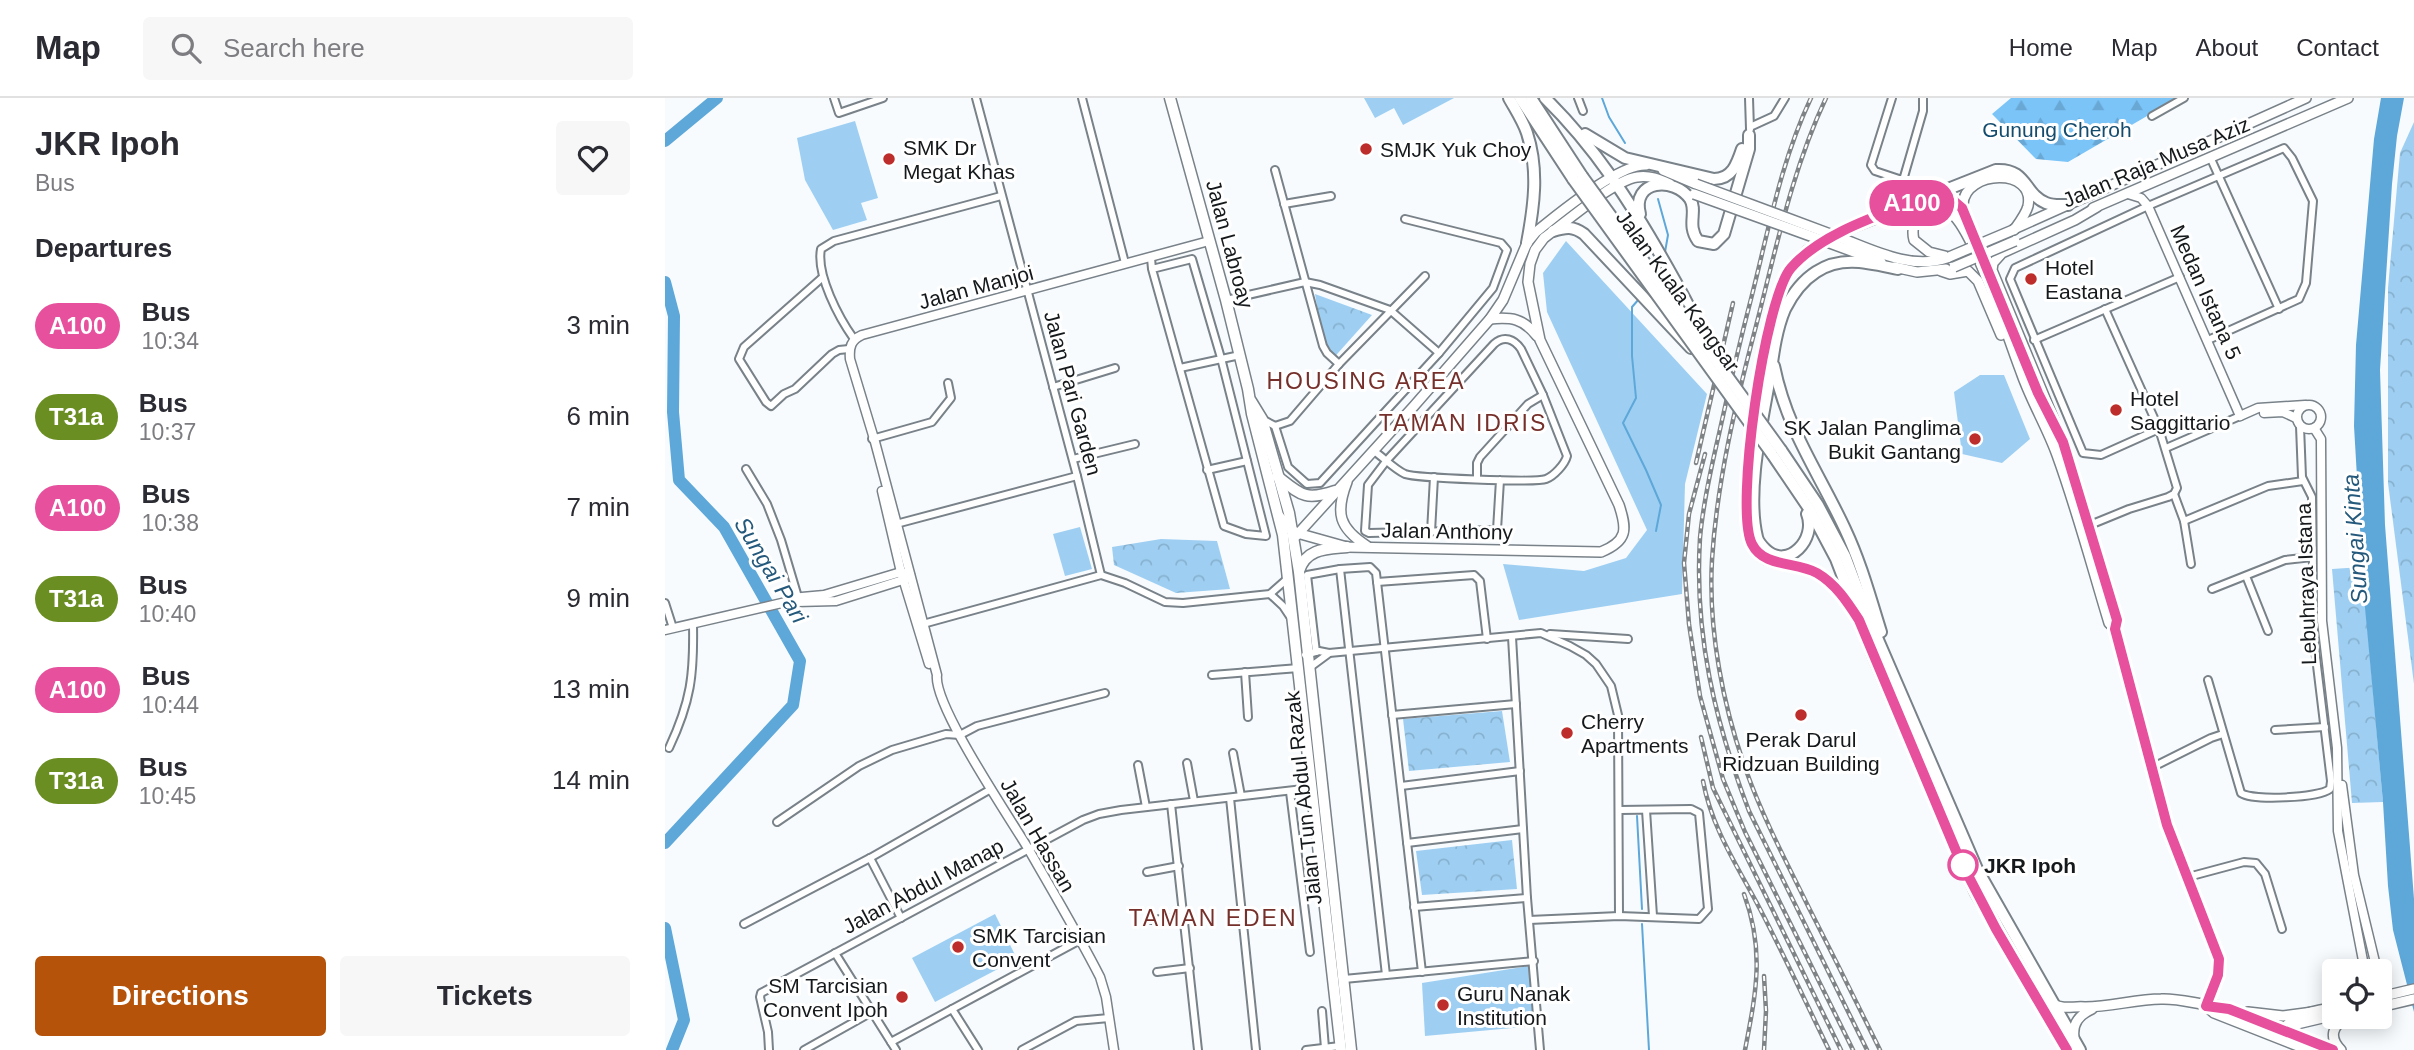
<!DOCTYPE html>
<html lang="en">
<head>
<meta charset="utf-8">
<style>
  body { margin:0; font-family:Arial,sans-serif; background:#f7f7f7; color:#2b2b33; height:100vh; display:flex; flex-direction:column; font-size:26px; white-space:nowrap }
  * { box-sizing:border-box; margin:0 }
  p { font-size:23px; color:#7c7c81 }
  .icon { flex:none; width:38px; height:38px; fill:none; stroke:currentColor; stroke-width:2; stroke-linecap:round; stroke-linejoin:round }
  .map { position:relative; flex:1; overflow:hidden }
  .panel { display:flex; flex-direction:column; background:#fff; width:665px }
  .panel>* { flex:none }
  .badge { padding:0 14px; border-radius:23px; font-size:24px; line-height:46px }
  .buttons { position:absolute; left:1657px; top:861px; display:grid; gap:14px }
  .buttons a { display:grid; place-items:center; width:70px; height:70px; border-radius:7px; background:#fff; box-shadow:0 4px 18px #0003; font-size:35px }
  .map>.badge { position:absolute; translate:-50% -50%; box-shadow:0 0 0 4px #fff }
  h2 { padding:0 35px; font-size:26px; line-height:63px }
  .round { display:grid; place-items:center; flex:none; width:74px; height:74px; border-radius:7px; background:#f7f7f7 }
  .summary { display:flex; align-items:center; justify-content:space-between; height:119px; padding:0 35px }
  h1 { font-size:33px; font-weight:800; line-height:52px }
  .button { display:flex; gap:14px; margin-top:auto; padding:14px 35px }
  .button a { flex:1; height:80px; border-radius:7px; background:#b45309; color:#fff; font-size:28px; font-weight:800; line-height:80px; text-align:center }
  .button a+a { background:#f7f7f7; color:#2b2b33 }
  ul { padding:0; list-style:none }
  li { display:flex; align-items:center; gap:21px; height:91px; padding:0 35px }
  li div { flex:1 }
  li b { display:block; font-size:26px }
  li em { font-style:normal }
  li .badge { min-width:77px; font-weight:700; text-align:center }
  header { display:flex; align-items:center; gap:42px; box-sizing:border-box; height:98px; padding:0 35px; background:#fff; border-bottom:2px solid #e1e1e2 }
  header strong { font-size:33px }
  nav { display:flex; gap:38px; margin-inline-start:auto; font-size:24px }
  .search { width:490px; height:63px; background:#f7f7f7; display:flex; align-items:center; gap:18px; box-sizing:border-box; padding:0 24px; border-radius:7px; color:#7c7c81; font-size:26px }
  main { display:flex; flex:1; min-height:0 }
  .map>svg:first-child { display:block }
</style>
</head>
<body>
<header>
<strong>Map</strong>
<div class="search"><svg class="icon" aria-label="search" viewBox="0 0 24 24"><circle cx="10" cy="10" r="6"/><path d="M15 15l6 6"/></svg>Search here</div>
<nav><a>Home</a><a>Map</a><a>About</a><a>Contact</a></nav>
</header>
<main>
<section class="panel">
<div class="summary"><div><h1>JKR Ipoh</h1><p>Bus</p></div><a class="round"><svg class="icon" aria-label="heart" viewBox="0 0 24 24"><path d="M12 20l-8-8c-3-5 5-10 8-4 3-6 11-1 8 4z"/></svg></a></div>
<h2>Departures</h2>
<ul>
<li><span class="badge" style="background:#e6509d;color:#fff">A100</span><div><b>Bus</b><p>10:34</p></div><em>3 min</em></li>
<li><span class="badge" style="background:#6b8e23;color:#fff">T31a</span><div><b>Bus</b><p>10:37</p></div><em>6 min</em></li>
<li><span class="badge" style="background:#e6509d;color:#fff">A100</span><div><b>Bus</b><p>10:38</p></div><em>7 min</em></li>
<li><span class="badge" style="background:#6b8e23;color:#fff">T31a</span><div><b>Bus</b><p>10:40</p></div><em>9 min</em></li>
<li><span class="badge" style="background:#e6509d;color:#fff">A100</span><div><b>Bus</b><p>10:44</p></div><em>13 min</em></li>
<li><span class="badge" style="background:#6b8e23;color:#fff">T31a</span><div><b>Bus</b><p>10:45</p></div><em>14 min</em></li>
</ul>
<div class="button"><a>Directions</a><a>Tickets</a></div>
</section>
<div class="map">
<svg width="1749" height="952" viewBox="0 0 1749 952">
  <defs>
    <pattern id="forest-firs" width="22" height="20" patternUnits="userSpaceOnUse" patternTransform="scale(1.75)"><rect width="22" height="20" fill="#7bc4f8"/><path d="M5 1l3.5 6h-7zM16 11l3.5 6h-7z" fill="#69a8d4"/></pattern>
    <pattern id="park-crowns" width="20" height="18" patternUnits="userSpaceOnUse" patternTransform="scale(1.75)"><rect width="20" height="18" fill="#9ecff2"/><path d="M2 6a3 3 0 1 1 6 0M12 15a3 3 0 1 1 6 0" fill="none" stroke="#87b1cf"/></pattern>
  </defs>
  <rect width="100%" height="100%" fill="#f7fbfe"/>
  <g fill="#9ecff2">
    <polygon points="699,0 789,0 738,27 729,10 710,20"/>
    <polygon points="190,23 213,100 196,105 202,122 168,132 140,82 132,40"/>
    <polygon points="901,143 1042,296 1020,386 1017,496 854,522 838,466 919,473 961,460 982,432 882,214 878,175"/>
    <polygon points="1315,277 1339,277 1365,341 1337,365 1297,356 1289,294"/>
    <polygon points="415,429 427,471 400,478 388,436"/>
    <polygon points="330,816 352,861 270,904 247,860"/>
    <polygon points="864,868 868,928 760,938 757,885"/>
  </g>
  <polygon fill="url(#forest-firs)" points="1346,0 1513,0 1403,64 1371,61 1327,16"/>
  <g fill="url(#park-crowns)">
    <polygon points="1749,24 1749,586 1723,385 1723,190 1735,55"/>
    <polygon points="650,196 707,217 665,264 659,251"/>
    <polygon points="496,441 552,443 565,491 511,495 449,467 447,449"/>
    <polygon points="1697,469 1718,704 1687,705 1667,471"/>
    <polygon points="837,613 845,664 744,673 738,621"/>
    <polygon points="847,742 852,791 757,797 751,753"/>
  </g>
  <polygon fill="#5ea7d9" points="1716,0 1739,0 1732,38 1727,86 1715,272 1720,427 1749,801 1749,914 1728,832 1723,788 1718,704 1699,499 1689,328 1691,247 1709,41"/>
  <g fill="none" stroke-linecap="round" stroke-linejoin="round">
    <g stroke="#5ea7d9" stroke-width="2">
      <polyline points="937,0 944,19 960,45"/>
      <polyline points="993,101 1003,137 1000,154"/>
      <polyline points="974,201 967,209 967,258 971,300 958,325 981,372 996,407 991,433"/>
      <polyline points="972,718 977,811"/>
      <polyline points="977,826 984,952"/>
    </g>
    <g stroke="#5ea7d9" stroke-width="12">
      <polyline points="0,43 52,0"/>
      <polyline points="0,184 9,218 8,314 14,382 59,429 135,563 128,607 0,745"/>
      <polyline points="0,830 19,922 7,952"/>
    </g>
    <polyline stroke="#d5d9dc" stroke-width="10" stroke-dasharray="10 5" stroke-linecap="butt" points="1143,153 1187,129"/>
    <g stroke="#798289" stroke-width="10">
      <g id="minor">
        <polyline points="169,0 174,15 218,0"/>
        <polyline points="311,0 412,378 436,477"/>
        <polyline points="417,0 460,165"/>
        <polyline points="913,0 918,13"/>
        <polyline points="1084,0 1085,31"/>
        <polyline points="1227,0 1206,67 1210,73 1237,82"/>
        <polyline points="1487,18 1519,0"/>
        <polyline points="1085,29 1109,18 1120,0"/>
        <polyline points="1546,61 1614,211"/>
        <polyline points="610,72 658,248 662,255 674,266"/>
        <polyline points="619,106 666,98"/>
        <polyline points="1237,109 1234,96 1258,13 1258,0"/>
        <polyline points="486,160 487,171 559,428 581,436 601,438 556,260 527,161 487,171"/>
        <polyline points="158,179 79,249 74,261 101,304 106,308 119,296 130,291 167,256 174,252 184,251"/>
        <polyline points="561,202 640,184 655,187 725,212 774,255"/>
        <path d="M189,241C174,220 151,177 156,151L169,143L336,98"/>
        <polyline points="1369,242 1515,179"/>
        <polyline points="515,270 575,257"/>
        <polyline points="388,289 450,270"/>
        <polyline points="597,321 610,328 625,323 674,266 760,178"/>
        <polyline points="610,328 623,369 642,386 655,385 774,255 828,190 842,152 836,145 740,121"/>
        <polyline points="1494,331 1436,357 1418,355 1345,181 1350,170 1483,108 1619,50 1627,60 1648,103 1641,185 1634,201 1543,242"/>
        <polyline points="207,341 267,324 286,300 283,285"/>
        <polyline points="1501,350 1575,318"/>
        <path d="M709,353C718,359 729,371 740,376C751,380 870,385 881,381C889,378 900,366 902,358L878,297L856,251C849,241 839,237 829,246L722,362L703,387L700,433L704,435L832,432L835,382"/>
        <polyline points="408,361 470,346"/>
        <polyline points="81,371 102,406 116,442 133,499"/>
        <polyline points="542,372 582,363"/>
        <polyline points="812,381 812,365 815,359 863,306 878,297"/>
        <polyline points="1509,396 1519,423 1526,466"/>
        <polyline points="1519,423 1603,388 1638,383"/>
        <polyline points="231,426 412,378"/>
        <polyline points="1420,429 1464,411 1503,399 1509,396 1512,390 1494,331 1440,211"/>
        <polyline points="766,434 769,379"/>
        <polyline points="675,471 721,877"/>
        <polyline points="1581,478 1603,533"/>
        <polyline points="712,484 809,477 815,483 822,541"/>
        <polyline points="1547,491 1620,462 1647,459"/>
        <polyline points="605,496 618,508 626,520"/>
        <polyline points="0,505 8,530"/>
        <polyline points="258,526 436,477 460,485 500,504 518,505 605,496 622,481"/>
        <polyline points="885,536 963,541"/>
        <polyline points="847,539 862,800 875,952"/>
        <polyline points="651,554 642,477 675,471 705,469 711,475 757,874"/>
        <polyline points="640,557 654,553 664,555 876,535 905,548 921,557 931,566 946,588 953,617 954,818"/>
        <polyline points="644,570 663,556"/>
        <polyline points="580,574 583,619"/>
        <polyline points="547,577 634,570"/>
        <path d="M1543,582L1576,695C1588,703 1653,700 1665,691L1666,683L1649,543L1647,399L1637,379L1635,328"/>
        <polyline points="727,617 851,606"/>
        <polyline points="1610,632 1660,629"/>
        <path d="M4,650C26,603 29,577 28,526"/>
        <polyline points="568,655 576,698"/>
        <polyline points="522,665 529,703"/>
        <polyline points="473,667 481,709"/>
        <polyline points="1486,670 1546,640 1558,636"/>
        <polyline points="736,688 855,673"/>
        <polyline points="625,694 645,854"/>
        <polyline points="565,700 591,952"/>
        <polyline points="506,706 533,952"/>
        <polyline points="981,712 988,818"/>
        <polyline points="112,724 194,668 227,652 281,636 295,637 312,628 440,595"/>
        <polyline points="742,745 858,731"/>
        <polyline points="205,760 236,820"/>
        <polyline points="482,774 514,768"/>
        <polyline points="1523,779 1579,764 1591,765 1600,776 1617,831"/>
        <polyline points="749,809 862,800"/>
        <polyline points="486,822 519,819"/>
        <polyline points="864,822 954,818 1034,821 1043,811 1034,715 1026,711 955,712"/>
        <polyline points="79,826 205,760 326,691"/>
        <polyline points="170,855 231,952"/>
        <polyline points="492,874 525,870"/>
        <polyline points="679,881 869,863"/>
        <polyline points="287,911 313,952"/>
        <polyline points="657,913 660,950"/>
        <polyline points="226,944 415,842"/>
        <polyline points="104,952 103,934 95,899 96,895 418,722 434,716 456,712 647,690"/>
        <polyline points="139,952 207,914"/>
        <polyline points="357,952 411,923 444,920"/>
        <polyline points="641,952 675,948"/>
      </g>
    </g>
    <g stroke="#798289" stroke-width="11">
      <g id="tertiary">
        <polyline points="1463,96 1476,100 1483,108 1575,318"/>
        <circle cx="1644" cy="319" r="12"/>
        <polyline points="1599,315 1618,314 1631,320"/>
        <polyline points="1575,318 1593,310 1640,307"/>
        <polyline points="1649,330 1656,341 1657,523 1672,650 1673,733 1700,873"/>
        <polyline points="217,393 236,474 264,566"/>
        <polyline points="131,504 171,503 241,481"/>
        <polyline points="0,532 121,504 126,500 159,497 236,474 245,477"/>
        <polyline points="1677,687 1689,777 1710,864 1709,873"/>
        <path d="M449,952L441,899L435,879C413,836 388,794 364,752C345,720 268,607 272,577L210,344L185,261C184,249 186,242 197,237L544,143"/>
      </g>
    </g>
    <g stroke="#798289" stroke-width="12">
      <g id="secondary">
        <polyline points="998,72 1031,86"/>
        <polyline points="1432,109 1410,122 1337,155 1328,165 1327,172 1398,344 1453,522 1450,531"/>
        <polyline points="1428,110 1683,0"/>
        <polyline points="1349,131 1641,0"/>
        <path d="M1168,137C1204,150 1244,173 1282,160"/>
        <polyline points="1162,144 1216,164"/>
        <path d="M1315,151C1310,139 1297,120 1298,106C1300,72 1371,69 1363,108C1361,116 1354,125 1349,132"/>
        <path d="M1284,159L1264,154L1249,142C1243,119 1265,98 1286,115C1310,134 1343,241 1356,274C1366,303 1382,329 1392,357C1412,412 1427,469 1444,525L1450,531L1502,727L1554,861L1553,877L1541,908"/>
        <polyline points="1229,169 1252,174 1281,171"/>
        <polyline points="1276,173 1285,176 1303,173 1313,183 1336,237"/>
        <path d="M825,221C846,219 858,220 872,238"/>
        <path d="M682,384C670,415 674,430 702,448"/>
        <path d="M614,418L625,431L632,435L682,449L936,454C963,443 962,431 954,407L875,242L863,184L865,166L870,152L879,140C900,125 949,82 972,79C984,77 994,81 1005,86"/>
        <path d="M631,438L749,308L825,221L838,202L862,145L871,134C894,115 954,66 981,67"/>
        <polyline points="1715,899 1749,891"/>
        <path d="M1388,906C1400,912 1407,908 1420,909C1446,909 1471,901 1496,901C1517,900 1536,908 1556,908L1668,952"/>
        <polyline points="1541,908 1549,915 1643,952"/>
        <polyline points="1715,909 1749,901"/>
        <polyline points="1583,914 1618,918 1648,914"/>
        <path d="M1617,934C1627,915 1650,913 1670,909"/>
        <polyline points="1623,939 1632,926 1670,917"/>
        <path d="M1409,940C1407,925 1414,917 1427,911"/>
        <path d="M1676,952C1663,939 1668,928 1681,919"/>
      </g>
    </g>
    <g stroke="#798289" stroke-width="13">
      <g id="primary">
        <polyline points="505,0 561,202 583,291 587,316 618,437 676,952"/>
        <polyline points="586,303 597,321 624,415 634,474 686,952"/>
        <path d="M612,378C636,397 640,403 670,393"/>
        <path d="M634,473C641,450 662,451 682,449"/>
      </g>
    </g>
    <g stroke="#798289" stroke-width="14">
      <g id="trunk">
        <path d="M844,0C850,11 858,23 862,35C874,72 869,108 862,145"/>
        <polyline points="855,0 908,81"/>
        <polyline points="866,0 917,78"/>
        <path d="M880,0C930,49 966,105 1000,165C1014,190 1029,215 1038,242"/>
        <path d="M920,36L960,60L1049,81C1067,81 1072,66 1077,51"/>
        <polyline points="1271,95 1286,100 1297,110"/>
        <path d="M975,116C966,82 1009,78 1025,101C1033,114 1021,126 1033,143L1049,146L1059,136L1084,51V37"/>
        <path d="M1187,129L1331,72C1362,70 1359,96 1381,105C1388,108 1396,107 1403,107"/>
        <path d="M888,133C901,129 908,128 919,136L1026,250"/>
        <path d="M1143,153C1137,159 1129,165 1124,172C1100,206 1066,421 1091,452C1103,468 1123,464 1140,470C1160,477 1175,493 1187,511"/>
        <path d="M1109,268C1122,332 1153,373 1180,431C1196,465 1205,499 1216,534"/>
        <polyline points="1116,352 1153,407 1180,458 1204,521 1312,771 1415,952"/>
        <polyline points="1107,356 1145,412 1171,461 1208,557 1286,741 1311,795 1402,952"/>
        <path d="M1142,416C1152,441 1123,472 1101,452C1097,448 1093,444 1092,439C1081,393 1097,325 1105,279C1108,257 1111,232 1120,211C1127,197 1137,183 1151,174C1177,157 1204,165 1233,171"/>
      </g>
    </g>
    <use href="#minor" stroke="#fff" stroke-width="6"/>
    <use href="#tertiary" stroke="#fff" stroke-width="8"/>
    <use href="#secondary" stroke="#fff" stroke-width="9"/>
    <use href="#primary" stroke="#fff" stroke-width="10"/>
    <use href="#trunk" stroke="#fff" stroke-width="10"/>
    <g stroke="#7f8386" stroke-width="4.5">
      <g id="rail">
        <path d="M1146,0C1116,63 1104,130 1087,197C1075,243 1064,290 1054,336C1046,370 1038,405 1035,440C1029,537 1050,624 1084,713L1202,952"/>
        <path d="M1161,0C1127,72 1111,151 1091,228C1071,304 1052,383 1047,462C1043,532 1058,609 1082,675C1099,722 1122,765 1144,810C1168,857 1192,905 1215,952"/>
        <polyline points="1040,356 1024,416 1019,465 1024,526 1035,598 1058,681 1080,734 1188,952"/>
        <polyline points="1031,365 1068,205"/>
        <polyline points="1036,639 1048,690 1176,952"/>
        <path d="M1038,683C1047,731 1073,769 1095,811C1119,857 1141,905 1164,952"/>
        <path d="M1079,796C1100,853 1091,895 1080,952"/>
        <polyline points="1099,878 1101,913 1099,952"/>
      </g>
    </g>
    <use href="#rail" stroke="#fff" stroke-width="2" stroke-dasharray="5" stroke-linecap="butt"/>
    <g stroke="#798289" stroke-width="12" stroke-linecap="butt">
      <g id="secondary-bridge">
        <polyline points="1031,86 1168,137"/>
        <polyline points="1029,96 1162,144"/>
        <polyline points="1284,159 1348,132"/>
        <polyline points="1289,169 1350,143"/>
      </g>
    </g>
    <g stroke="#798289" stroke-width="14" stroke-linecap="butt">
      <g id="trunk-bridge">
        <polyline points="917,78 1116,352"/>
        <polyline points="908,81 1107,356"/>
      </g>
    </g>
    <use href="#secondary-bridge" stroke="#fff" stroke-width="9"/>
    <use href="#trunk-bridge" stroke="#fff" stroke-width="10"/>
  </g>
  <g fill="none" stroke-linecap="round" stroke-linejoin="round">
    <g stroke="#fff" stroke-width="16">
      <path id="line" d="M1402,952L1331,831L1294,760L1194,522C1183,505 1171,486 1152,475C1131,463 1099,470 1087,446C1069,411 1100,200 1126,170C1159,132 1225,114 1271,95L1283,98L1297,110L1373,295L1398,344L1452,522L1450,531L1502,727L1554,861L1553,877L1541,908L1564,911L1668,952"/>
    </g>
    <use href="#line" stroke="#e6509d" stroke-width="10"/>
  </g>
  <g fill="#bc2d2b" stroke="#fff" stroke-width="2.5">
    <circle cx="701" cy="51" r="7"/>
    <circle cx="224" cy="61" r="7"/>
    <circle cx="1366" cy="181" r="7"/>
    <circle cx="1451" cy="312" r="7"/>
    <circle cx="1310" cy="341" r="7"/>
    <circle cx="1136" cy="617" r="7"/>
    <circle cx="902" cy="635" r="7"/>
    <circle cx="293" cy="849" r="7"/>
    <circle cx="237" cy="899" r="7"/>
    <circle cx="778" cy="907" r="7"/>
  </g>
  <circle fill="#fff" stroke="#e6509d" stroke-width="3.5" cx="1298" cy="767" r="14"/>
  <g text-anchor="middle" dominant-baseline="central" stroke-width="6" stroke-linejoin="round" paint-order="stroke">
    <g font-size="21" fill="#144c6e" stroke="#fff">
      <text x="1392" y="31">Gunung Cheroh</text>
    </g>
    <g font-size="21" fill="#15191b" stroke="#fff" text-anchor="start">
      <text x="238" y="49">SMK Dr<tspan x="238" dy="24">Megat Khas</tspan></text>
      <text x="715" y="51">SMJK Yuk Choy</text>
      <text x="1380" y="169">Hotel<tspan x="1380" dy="24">Eastana</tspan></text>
      <text x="1465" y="300">Hotel<tspan x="1465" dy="24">Saggittario</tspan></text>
      <text x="1296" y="329" text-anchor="end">SK Jalan Panglima<tspan x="1296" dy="24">Bukit Gantang</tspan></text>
      <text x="916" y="623">Cherry<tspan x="916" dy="24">Apartments</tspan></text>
      <text x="1136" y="641" text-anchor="middle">Perak Darul<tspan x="1136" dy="24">Ridzuan Building</tspan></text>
      <text x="307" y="837">SMK Tarcisian<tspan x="307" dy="24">Convent</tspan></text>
      <text x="223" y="887" text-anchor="end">SM Tarcisian<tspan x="223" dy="24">Convent Ipoh</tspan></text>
      <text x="792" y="895">Guru Nanak<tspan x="792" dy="24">Institution</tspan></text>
    </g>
    <g font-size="21" fill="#15191b" stroke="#fff">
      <text transform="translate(1491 64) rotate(-23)">Jalan Raja Musa Aziz</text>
      <text transform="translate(565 146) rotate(75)">Jalan Labroay</text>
      <text transform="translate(311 189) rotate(-15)">Jalan Manjoi</text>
      <text transform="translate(1013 193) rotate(54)">Jalan Kuala Kangsar</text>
      <text transform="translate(1541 194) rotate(66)">Medan Istana 5</text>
      <text transform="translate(408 295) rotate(75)">Jalan Pari Garden</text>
      <text transform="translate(782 433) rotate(1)">Jalan Anthony</text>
      <text transform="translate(1641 486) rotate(-92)">Lebuhraya Istana</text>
      <text transform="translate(638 700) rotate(-96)">Jalan Tun Abdul Razak</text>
      <text transform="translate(373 737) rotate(60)">Jalan Hassan</text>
      <text transform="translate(258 788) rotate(-28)">Jalan Abdul Manap</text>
    </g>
    <g font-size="21" font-weight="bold" fill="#15191b" stroke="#fff" text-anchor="start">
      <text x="1319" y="767">JKR Ipoh</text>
    </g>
    <g font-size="23" letter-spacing="2" fill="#76302b" stroke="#fff">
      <text x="701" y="283">HOUSING AREA</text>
      <text x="798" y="325">TAMAN IDRIS</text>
      <text x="548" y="820">TAMAN EDEN</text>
    </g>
    <g font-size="23" font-style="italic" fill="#24597c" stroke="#fff">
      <text transform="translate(1690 441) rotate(-94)">Sungai Kinta</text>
      <text transform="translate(106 472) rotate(59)">Sungai Pari</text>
    </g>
  </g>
</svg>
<div class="buttons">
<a><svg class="icon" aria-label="locate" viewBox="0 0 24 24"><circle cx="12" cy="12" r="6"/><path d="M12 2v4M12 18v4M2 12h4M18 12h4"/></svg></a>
</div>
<b class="badge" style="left:1247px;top:105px;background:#e6509d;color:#fff">A100</b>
</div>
</main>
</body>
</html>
